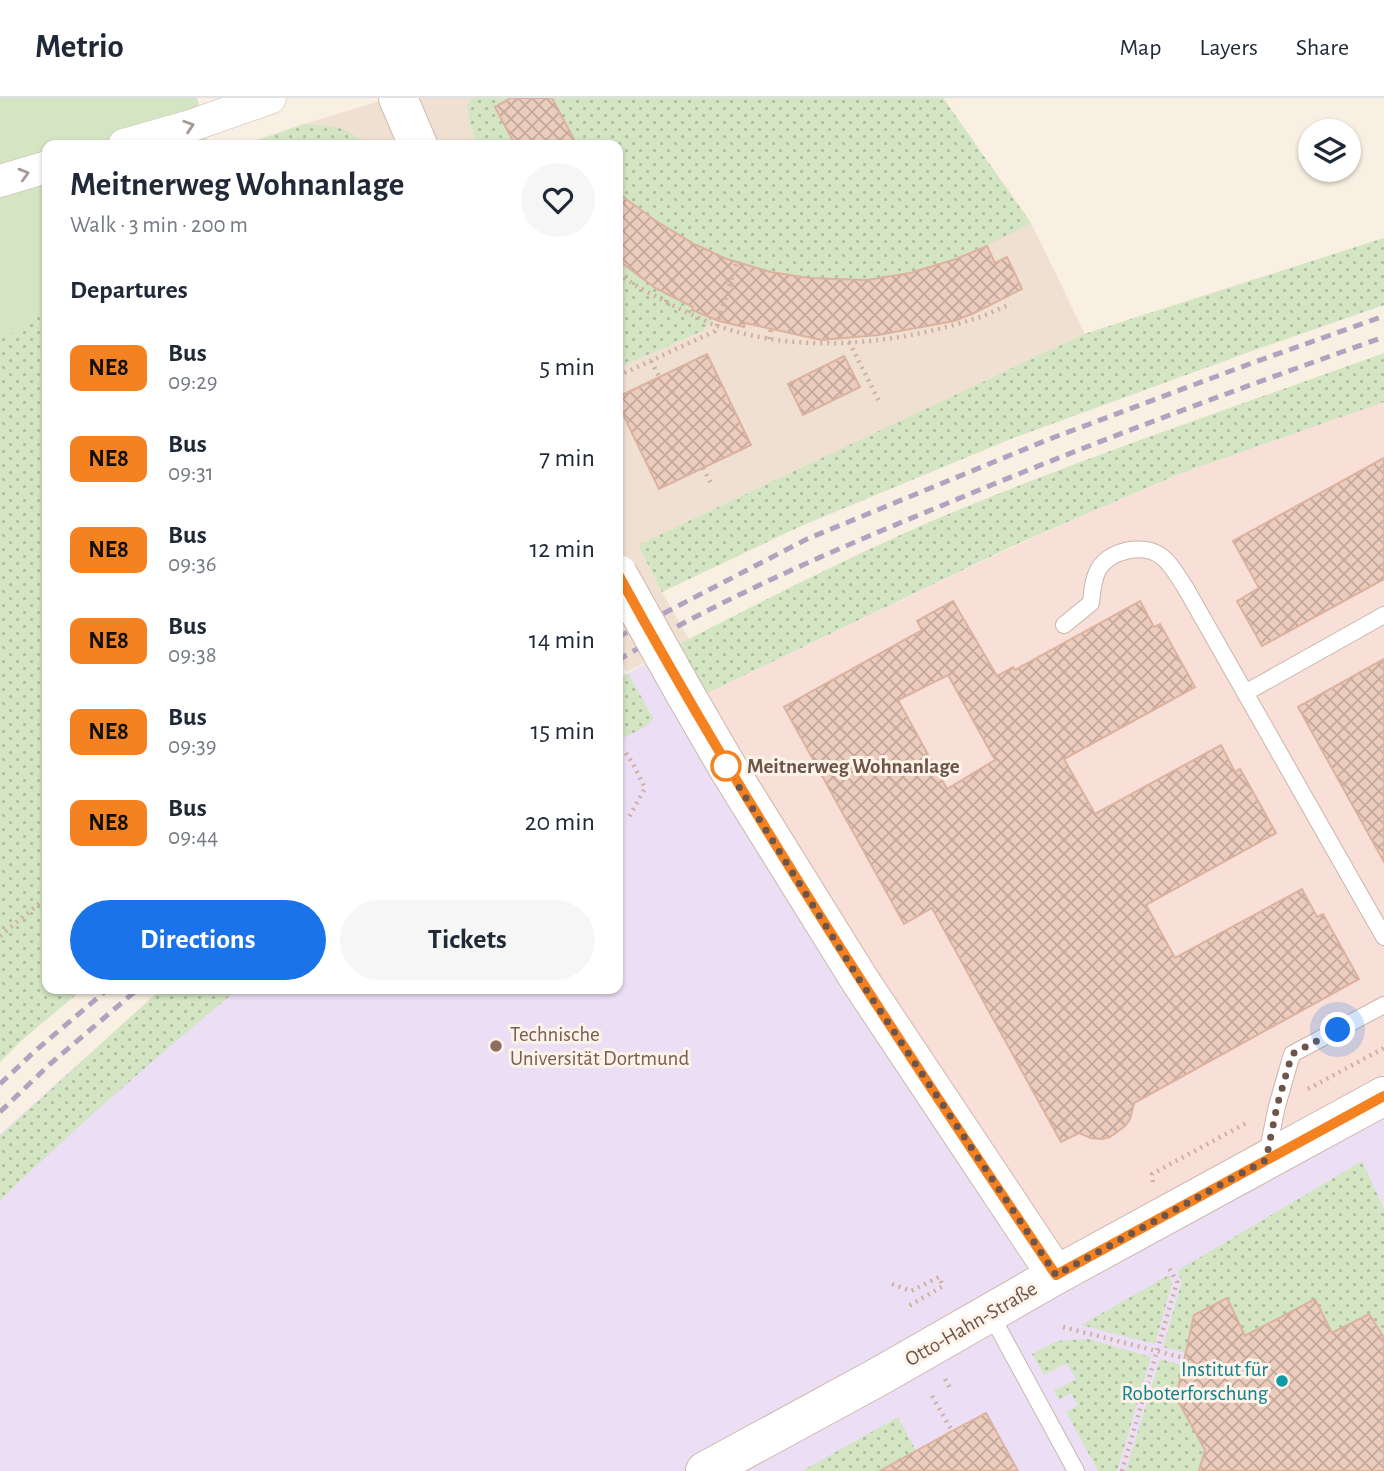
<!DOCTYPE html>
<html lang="en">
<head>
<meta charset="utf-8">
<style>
  body { margin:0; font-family:"Alegreya Sans",sans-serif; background:#f6f6f7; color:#1f2937; height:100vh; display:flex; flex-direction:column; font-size:26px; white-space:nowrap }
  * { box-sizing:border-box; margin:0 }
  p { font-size:23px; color:#747a83 }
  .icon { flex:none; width:38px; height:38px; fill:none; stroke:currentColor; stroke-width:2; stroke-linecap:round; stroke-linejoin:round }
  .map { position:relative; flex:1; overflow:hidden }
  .drawer { position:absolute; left:42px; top:42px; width:581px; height:854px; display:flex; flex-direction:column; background:#fff; border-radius:14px; box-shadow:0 2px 5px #0004 }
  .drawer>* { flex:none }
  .badge { padding:0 14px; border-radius:10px; font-size:24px; line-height:46px }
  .tools { position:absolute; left:1298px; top:21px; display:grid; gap:14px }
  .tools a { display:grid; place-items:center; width:63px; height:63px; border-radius:50%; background:#fff; box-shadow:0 2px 5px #0004; font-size:35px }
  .you { position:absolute; width:35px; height:35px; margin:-18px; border:5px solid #fff; border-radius:50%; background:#1a73e8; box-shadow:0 0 0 10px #1a73e833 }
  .map>.badge { position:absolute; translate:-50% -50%; box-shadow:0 0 0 4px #fff }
  h2 { padding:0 28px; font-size:26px; line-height:63px }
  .round { display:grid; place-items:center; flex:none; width:74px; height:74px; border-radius:37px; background:#f6f6f7 }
  .summary { display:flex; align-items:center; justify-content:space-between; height:119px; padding:0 28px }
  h1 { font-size:33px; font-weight:600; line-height:52px }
  .cta { display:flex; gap:14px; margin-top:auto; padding:14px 28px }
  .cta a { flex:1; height:80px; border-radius:42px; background:#1a73e8; color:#fff; font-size:28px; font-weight:600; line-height:80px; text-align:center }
  .cta a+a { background:#f6f6f7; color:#1f2937 }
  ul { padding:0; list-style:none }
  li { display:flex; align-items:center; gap:21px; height:91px; padding:0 28px }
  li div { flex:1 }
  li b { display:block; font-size:26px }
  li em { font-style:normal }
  li .badge { min-width:77px; font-weight:700; text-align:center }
  header { display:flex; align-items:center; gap:42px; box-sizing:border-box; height:98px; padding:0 35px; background:#fff; border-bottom:2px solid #e0e1e3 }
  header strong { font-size:33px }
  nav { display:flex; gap:38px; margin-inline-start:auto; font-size:24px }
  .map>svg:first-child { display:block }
</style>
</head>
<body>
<header>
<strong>Metrio</strong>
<nav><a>Map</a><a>Layers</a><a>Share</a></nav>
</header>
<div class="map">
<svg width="1384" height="1373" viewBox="0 0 1384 1373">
  <defs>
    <pattern id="grass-dots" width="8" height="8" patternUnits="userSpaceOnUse" patternTransform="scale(1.75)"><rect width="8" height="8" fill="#d3e5c3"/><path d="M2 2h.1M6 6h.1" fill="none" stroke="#afbca1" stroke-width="1.8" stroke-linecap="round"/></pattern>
    <pattern id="building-cross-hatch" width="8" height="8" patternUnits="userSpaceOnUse" patternTransform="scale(1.75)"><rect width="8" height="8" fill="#ebccbd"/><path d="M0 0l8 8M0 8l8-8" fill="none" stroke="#c3a89c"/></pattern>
  </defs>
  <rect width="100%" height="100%" fill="#f9efe2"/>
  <polygon fill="#f0e0d2" points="390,0 943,0 1031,125 1085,236 638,447 662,494 689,541 627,574 618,559 618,47 243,47 304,26"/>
  <polygon fill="#f8dfd7" points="1384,304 1384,979 1055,1162 697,600 1023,444 1182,375"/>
  <polygon fill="#ecdff5" points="656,560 1055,1188 1384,1005 1384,1373 0,1373 0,1036 162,891 618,891 618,581"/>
  <g fill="url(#grass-dots)">
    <path d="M472,0H943L1031,125C953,166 883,193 794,178C772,175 752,168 731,162L712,220L704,232L618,270V47H477L470,24L467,7Z"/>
    <path d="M304,26C331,28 346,27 366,47H243Z"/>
    <polygon points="1384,140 1384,207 1249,254 1013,340 801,428 662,494 638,447 1084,236"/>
    <polygon points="47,213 47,891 83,891 22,942 0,964 0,242"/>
    <path d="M1384,255V304L1179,376L1019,445L697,600L669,551C761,504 852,457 946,417C1090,357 1238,308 1384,255Z"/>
    <polygon points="628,575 653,620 648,627 618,643 618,581"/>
    <path d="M161,891H238C157,959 76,1028 0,1103V1038Z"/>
    <polygon points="1362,1063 1384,1111 1384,1240 1369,1216 1332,1235 1315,1201 1245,1238 1227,1200 1194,1218 1186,1255 1163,1249 1182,1183 1177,1173"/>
    <polygon points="1169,1177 1172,1185 1155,1246 1081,1227"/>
    <polygon points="1088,1241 1151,1259 1117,1373 1098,1373 1066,1314 1078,1308 1071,1295 1059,1302 1054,1293 1076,1281 1067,1265 1044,1277 1032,1256 1057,1243"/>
    <polygon points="1160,1261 1183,1267 1176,1299 1205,1352 1199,1373 1126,1373"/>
    <polygon points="898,1319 916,1353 880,1373 802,1373"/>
  </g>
  <polygon fill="#d3e5c3" points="0,0 197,0 208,47 47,47 47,213 0,242"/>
  <g fill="url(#building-cross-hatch)" stroke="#dcb29f" stroke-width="2" fill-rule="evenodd">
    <polygon points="511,0 552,0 577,47 515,47 495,9"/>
    <polygon points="618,95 656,123 694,146 727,161 771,174 809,180 867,182 910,175 956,161 987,148 995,165 1007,159 1022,191 972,216 954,223 878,237 821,242 745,225 744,229 719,223 692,212 693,209 655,190 618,162"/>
    <polygon points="707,256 751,347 659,391 618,306 618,299"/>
    <polygon points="844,258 860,289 803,317 788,286"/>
    <polygon points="1384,360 1384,481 1262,548 1237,503 1259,490 1233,443"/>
    <path d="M953,503L997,578L1013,569L1015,572L1140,503L1154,529L1160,526L1195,589L1064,661L1095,716L1221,647L1235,674L1240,671L1276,735L1146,807L1175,860L1302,791L1317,819L1323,816L1359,881L1134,1005L1130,1021L1125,1028L1110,1039L1102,1041L1091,1040L1079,1035L1061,1044L932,810L904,826L784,609L922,532L917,523ZM948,577L995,662L947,691L898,602Z"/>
    <polygon points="1384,561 1384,764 1298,609"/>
    <polygon points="1227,1200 1245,1238 1315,1201 1332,1235 1369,1216 1384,1240 1384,1373 1199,1373 1205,1352 1176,1299 1194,1217"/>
    <polygon points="986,1315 1018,1373 880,1373 952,1333"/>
  </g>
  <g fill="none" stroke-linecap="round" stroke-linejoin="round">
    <g stroke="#c8b6ab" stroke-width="18">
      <g id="lane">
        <path d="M1064,527L1091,505C1092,494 1093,482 1098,472C1109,452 1143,445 1161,458C1172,466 1178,479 1185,489L1384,839"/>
        <polyline points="1245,595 1384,517"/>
        <polyline points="1267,1056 1277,1008 1292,956 1384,907"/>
        <polyline points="990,1215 1076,1373"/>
      </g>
    </g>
    <g stroke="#c8b6ab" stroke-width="33">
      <g id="street">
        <polyline points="124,47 187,29 270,0"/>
        <polyline points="0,83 47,69"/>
      </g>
    </g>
    <g stroke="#cdb8ab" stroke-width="40">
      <g id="secondary">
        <polyline points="398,0 418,47"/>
        <polyline points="684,594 728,670 859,881 1056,1177"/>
        <polyline points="705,1373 878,1279 1056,1177 1384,998"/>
      </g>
    </g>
    <g stroke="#d0b0a1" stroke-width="4.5" stroke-dasharray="2 5" stroke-linecap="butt">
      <path d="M618,176C640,191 664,203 688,215C698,219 708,225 718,228C799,256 890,247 971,222C985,218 998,211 1011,206"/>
      <polyline points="666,204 668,196"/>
      <polyline points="769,241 771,231"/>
      <polyline points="849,244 880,305"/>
      <polyline points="651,263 659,278"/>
      <polyline points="618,278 715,233 737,164"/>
      <polyline points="703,370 712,387"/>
      <polyline points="626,655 633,666 645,690 629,719"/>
      <polyline points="0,838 47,799"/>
      <polyline points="1308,991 1384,950"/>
      <polyline points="1153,1084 1152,1076 1248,1024"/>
      <polyline points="892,1186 911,1193 939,1179 943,1188 907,1209"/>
      <polyline points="1063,1229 1184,1260"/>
      <polyline points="945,1281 950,1290"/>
      <polyline points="932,1298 952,1333"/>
      <polyline points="1122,1373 1177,1184 1169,1170"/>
    </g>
    <use href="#lane" stroke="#fff" stroke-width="16"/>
    <use href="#street" stroke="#fff" stroke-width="32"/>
    <use href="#secondary" stroke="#fff" stroke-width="38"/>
    <g stroke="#b1a3c0" stroke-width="5" stroke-dasharray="10 7" stroke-linecap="butt">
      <polyline points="618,539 807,441 1047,342 1252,265 1384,218"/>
      <path d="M618,562C644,547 670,532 697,518C778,476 863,440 948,405C1091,345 1237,291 1384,239"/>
      <polyline points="0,986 35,953 108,891"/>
      <polyline points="0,1014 50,966 138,891"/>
    </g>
    <g stroke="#cdb8ab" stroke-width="40" stroke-linecap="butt">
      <polyline id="secondary-bridge" points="618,476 684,594"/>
    </g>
    <use href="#secondary-bridge" stroke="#fff" stroke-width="38"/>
  </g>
  <defs><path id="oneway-chevron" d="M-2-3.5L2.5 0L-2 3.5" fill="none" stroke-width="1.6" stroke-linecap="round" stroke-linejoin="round" transform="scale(1.75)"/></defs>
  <g stroke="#a89994">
    <use href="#oneway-chevron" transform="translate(189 28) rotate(-18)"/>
    <use href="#oneway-chevron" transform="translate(24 76) rotate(-16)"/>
  </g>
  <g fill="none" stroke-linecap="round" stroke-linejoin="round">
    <g stroke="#fff" stroke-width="16">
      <path id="line" d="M618,476C750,718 902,949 1056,1177L1384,998"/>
    </g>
    <use href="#line" stroke="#f58220" stroke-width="10"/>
    <polyline stroke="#6e554c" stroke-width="7" stroke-dasharray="0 12.6" points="726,668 859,881 1056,1177 1266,1062 1277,1008 1292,956 1338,932"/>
  </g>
  <circle fill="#fff" stroke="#f58220" stroke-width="3.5" cx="726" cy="668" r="14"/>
  <circle fill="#8d6e63" stroke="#fdf3e8" stroke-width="2.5" cx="496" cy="948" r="7"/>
  <circle fill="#0f9aa8" stroke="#fdf3e8" stroke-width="2.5" cx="1282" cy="1283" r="7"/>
  <g text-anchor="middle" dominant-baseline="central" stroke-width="6" stroke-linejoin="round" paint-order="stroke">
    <g font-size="21" font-weight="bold" fill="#6e554c" stroke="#fdf3e8" text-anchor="start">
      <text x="747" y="668">Meitnerweg Wohnanlage</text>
    </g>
    <g font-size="21" fill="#785e54" stroke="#fdf3e8" text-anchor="start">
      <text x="510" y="936">Technische<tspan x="510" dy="24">Universität Dortmund</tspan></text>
    </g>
    <g font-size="21" fill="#6e554c" stroke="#fdf3e8">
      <text transform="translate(971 1226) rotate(-30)">Otto-Hahn-Straße</text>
    </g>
    <g font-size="21" fill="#0d838f" stroke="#fdf3e8" text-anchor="end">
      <text x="1268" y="1271">Institut für<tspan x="1268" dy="24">Roboterforschung</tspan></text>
    </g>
  </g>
</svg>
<div class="tools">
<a><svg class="icon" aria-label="layers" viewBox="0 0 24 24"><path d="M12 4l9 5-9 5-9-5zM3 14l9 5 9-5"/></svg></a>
</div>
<div class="you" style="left:1338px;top:932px"></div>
<section class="drawer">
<div class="summary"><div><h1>Meitnerweg Wohnanlage</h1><p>Walk · 3 min · 200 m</p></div><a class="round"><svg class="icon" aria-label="heart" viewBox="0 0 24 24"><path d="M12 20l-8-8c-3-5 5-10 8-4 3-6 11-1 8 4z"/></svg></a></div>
<h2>Departures</h2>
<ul>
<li><span class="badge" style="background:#f58220;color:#111">NE8</span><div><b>Bus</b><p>09:29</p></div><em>5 min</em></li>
<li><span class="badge" style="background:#f58220;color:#111">NE8</span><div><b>Bus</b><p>09:31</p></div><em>7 min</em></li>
<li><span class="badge" style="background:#f58220;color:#111">NE8</span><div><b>Bus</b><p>09:36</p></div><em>12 min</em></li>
<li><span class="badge" style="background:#f58220;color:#111">NE8</span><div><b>Bus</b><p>09:38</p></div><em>14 min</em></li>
<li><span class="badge" style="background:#f58220;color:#111">NE8</span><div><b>Bus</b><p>09:39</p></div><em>15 min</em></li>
<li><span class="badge" style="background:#f58220;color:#111">NE8</span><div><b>Bus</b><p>09:44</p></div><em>20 min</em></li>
</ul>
<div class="cta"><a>Directions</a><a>Tickets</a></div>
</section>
</div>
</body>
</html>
